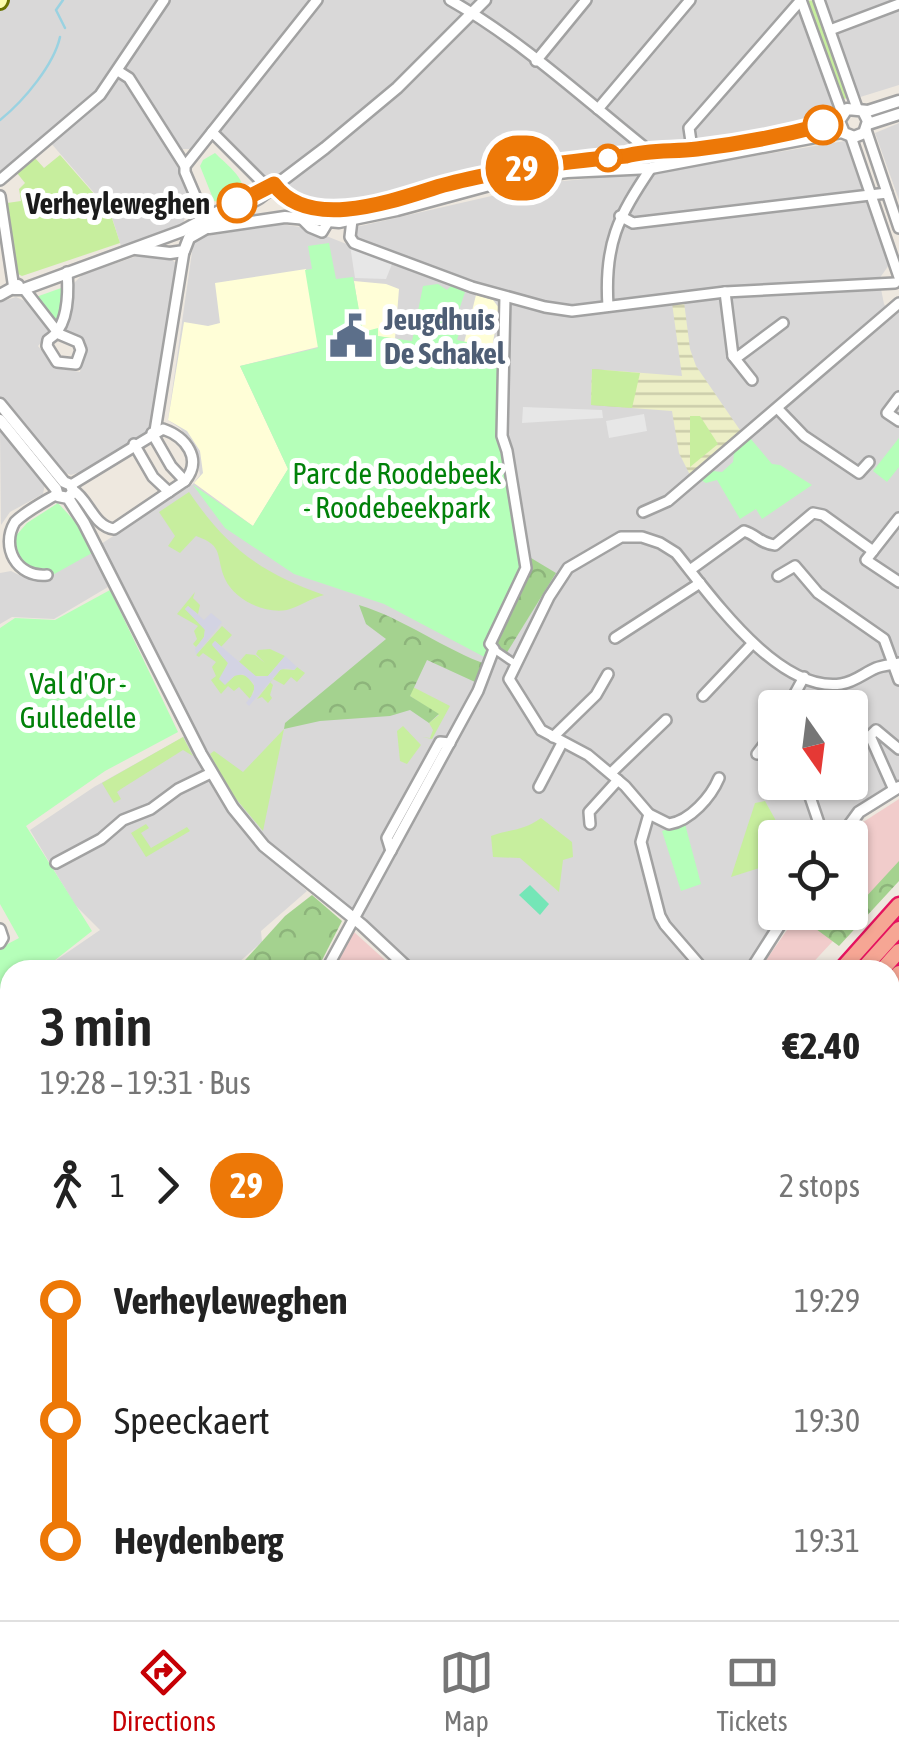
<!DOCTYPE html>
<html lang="en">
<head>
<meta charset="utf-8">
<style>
  body { margin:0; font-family:"Asap Condensed",sans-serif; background:#f6f6f6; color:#222; height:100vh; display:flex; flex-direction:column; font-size:38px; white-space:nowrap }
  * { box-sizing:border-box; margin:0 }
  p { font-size:32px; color:#767676 }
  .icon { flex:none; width:55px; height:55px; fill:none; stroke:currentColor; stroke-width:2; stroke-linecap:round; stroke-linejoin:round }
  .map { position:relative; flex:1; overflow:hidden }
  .sheet { position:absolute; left:0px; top:960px; width:900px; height:660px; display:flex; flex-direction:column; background:#fff; border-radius:30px 30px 0 0; box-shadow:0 2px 8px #0004 }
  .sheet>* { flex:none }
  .badge { padding:0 20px; border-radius:32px; font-size:35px; line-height:65px }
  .needle { width:65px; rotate:166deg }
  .buttons { position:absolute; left:758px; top:690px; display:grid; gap:20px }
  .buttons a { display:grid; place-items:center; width:110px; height:110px; border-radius:10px; background:#fff; box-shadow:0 2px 8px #0004; font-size:50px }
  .map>.badge { position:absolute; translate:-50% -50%; box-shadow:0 0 0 5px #fff }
  .legs { display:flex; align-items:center; gap:15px; height:110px; padding:0 40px; font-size:32px }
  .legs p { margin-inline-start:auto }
  .summary { display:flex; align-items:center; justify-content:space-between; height:170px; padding:0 40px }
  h1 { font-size:55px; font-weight:600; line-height:75px }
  ul { padding:0 40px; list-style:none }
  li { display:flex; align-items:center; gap:35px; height:120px; font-size:38px }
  li i { display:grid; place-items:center; width:15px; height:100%; margin:0 12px; background:currentColor }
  li i::after { content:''; width:25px; height:25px; margin:-12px; border:8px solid; border-radius:50%; background:#fff }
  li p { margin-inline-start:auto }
  li:first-child i { background:linear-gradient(#0000 50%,currentColor 0) }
  li:last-child i { background:linear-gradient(currentColor 50%,#0000 0) }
  .tab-bar { display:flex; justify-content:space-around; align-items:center; height:140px; border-top:2px solid #e0e0e0; background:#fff; font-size:28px; color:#767676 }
  .tab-bar a { display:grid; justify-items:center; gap:5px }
  .tab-bar .selected { color:#c60005 }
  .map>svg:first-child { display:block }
</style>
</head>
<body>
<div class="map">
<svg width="899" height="1620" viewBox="0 0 899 1620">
  <defs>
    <pattern id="farmland-rules" width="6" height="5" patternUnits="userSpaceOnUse" patternTransform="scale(2.5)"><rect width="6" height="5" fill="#edefc7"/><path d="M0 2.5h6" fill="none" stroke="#cbccaa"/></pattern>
    <pattern id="forest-crowns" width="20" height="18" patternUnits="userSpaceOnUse" patternTransform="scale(2.5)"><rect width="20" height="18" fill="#a4d28f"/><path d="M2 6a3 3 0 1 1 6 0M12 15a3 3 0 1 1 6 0" fill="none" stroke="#8db47b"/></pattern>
  </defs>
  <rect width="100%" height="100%" fill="#eee8df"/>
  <g fill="#d9d8d8" fill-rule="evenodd">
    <polygon points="5,0 160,0 94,96 0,177 0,9"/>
    <polygon points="170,0 797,0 837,113 834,118 751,135 540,159 479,170 376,199 318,201 296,197 261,174 221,135 210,129 192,149 182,149 134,76 124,69"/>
    <polygon points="826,0 899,0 899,85 857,98"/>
    <polygon points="121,76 177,162 190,195 183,225 121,246 110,211 50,142"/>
    <polygon points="899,123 899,200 875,133"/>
    <path d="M845,141L889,265L879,279L884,304L892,316L899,310V782L842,822L833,837L775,838V912L783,913L743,970H419L301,872L258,831L228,796L101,544L193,484L200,475L197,456L181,429L168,420L194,238L281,224L306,228L349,245L356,227L553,182L657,172ZM775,708H850V782H775Z"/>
    <polygon points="137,256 170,258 178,265 154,417 147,431 89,469 71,475 61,471 0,400 0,302 16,297 27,302 52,331 38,346 56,368 80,372 86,342 72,338 64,331 73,284 82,275"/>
    <polygon points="0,428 45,484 43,494 10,512 1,525"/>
    <polygon points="90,549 108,587 54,619 12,617 0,624 0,573 11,571 25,578 43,578"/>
    <polygon points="185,736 232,817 260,849 307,891 261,931 262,942 230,970 54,970 49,965 100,930 75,905 30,830 94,787"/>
    <polygon points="10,987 10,1297 0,1303 0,997"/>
    <polygon points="899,1121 899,1346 890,1339 890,1131"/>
    <polygon points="899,1374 899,1503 890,1493 890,1384"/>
    <polygon points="899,1507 899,1611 893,1611 890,1609 890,1513"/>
  </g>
  <g fill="#f1cccb">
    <polygon points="899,799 899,870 806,970 759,970 799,913 850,912 850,838 847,837 857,826"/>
    <polygon points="354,932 396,970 333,970"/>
    <polygon points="899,1011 899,1098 890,1108 890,1021"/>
    <polygon points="290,1610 834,1610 847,1620 276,1620"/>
  </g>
  <g fill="#fffed7">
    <polygon points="306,269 322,346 240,366 288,469 253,526 194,483 203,473 200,451 187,431 168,420 184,322 208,326 220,323 215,283"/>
    <polygon points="354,281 386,284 399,289 395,339 377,336 378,329 362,332"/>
    <polygon points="476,295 493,300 499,308 492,348 464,343"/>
  </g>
  <polygon fill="url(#farmland-rules)" points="684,302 690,349 696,366 742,433 691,477 679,453 672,411 591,405 592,369 682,376 672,303"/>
  <g fill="#c7ee9e">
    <polygon points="815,0 850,97 841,100 806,1"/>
    <polygon points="60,155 110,212 120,243 22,276 16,273 7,203 21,201 19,189 25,183 17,173 35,158 44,168"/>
    <polygon points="592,369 640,373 632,408 591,405"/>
    <polygon points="690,416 700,416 718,444 690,467"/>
    <path d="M189,492C227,548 261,573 324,595C311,598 299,607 287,610C264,614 235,600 225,579C215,556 225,546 196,536L180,553L168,546L175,536L159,512Z"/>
    <polygon points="195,592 193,598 200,605 198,614 188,606 185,609 205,628 204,637 196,647 193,644 197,639 194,631 198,626 177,614"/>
    <polygon points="222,626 232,635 221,647 215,641 212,644 228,663 225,684 237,674 247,676 255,687 250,699 239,687 234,691 228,686 221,694 211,680 216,676 212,667 216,662 203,653 199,657 196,655"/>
    <polygon points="270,649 285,656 268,676 255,676 239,662 246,654 255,655 265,663 256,654 258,650"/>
    <polygon points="297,667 305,673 297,682 291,677 284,685 273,679 270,682 273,685 270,695 272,698 268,703 262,697 257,699 281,669 294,670"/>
    <polygon points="413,687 450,706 432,739 422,737 430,738 433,730 429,723 439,715 410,696"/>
    <polygon points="403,726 421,745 407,764 400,761 397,731"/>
    <polygon points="284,729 263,831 231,793 210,754 214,751 243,772"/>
    <polygon points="183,737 193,756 183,750 121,789 117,792 121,799 114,803 102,783"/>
    <polygon points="765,801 785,837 775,838 775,863 731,877 755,803"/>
    <path d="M541,818L572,842L573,857L563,860L559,892L520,858L493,857L491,836C511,829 523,831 541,818Z"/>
    <polygon points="146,824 149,828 141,833 151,848 187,827 190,831 146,857 131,833"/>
  </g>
  <g fill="url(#forest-crowns)">
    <polygon points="526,555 556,573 506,654 492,645"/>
    <path d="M359,605C405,619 443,649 488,665L475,682L427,660L410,696L439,714L429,723L410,710L390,716L320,721L284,729L285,723L386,639L366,624Z"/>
    <polygon points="899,861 899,881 839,946 797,915 824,913 840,925"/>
    <polygon points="312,895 342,921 317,970 236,970 285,916"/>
  </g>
  <g fill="#b5ffb9">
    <path d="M215,153C226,164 242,175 244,191L223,203L214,201L200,166L203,160Z"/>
    <polygon points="329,243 336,279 353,277 363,332 378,328 378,336 412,341 423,286 438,284 447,290 451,286 465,292 458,313 464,316 457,340 499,349 498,415 523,567 489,644 490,660 384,604 294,574 225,528 193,485 253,526 288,469 240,366 318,348 305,270 312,269 308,246"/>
    <polygon points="64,287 58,318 54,320 36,297"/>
    <polygon points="750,438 772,464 780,465 812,485 762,519 756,509 740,519 717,480 706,483 701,480 713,471 722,472 733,462 734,453"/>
    <polygon points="899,438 899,467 887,482 873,471"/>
    <path d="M58,503L80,527L92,553L49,577C27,570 16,562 14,538L27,523Z"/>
    <polygon points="110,590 178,732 105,771 26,826 92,931 50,964 54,970 10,970 10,987 0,997 0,948 19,938 0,904 0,628 15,618 55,620"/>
    <polygon points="685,824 701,884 681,891 662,831"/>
  </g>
  <polygon fill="#74e6b7" points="530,885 549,904 540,915 519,895"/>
  <g fill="#e7e7e7">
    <polygon points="350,245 392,264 386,279 355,278"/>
    <polygon points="523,407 602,410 603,418 522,423"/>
    <polygon points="644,414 647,431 609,438 606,421"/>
  </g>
  <g fill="#d3d3e3">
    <polygon points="188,606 204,620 211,613 222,622 196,655 195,649 204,637 205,630 185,609"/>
    <polygon points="215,641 257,677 268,676 285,656 297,667 294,670 287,668 280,670 249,706 246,703 254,693 254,683 243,674 234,676 225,685 219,679 228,663 212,645"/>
  </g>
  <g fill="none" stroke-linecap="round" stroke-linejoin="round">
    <g stroke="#9ad2e1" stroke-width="2.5">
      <polyline points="63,0 56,10 65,28"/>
      <path d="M0,120C25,100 54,64 60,37"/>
    </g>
    <g stroke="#a2a2a2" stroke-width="11">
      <polyline id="pedestrian" points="495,650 514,663"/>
    </g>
    <g stroke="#a2a2a2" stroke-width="14">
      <g id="minor">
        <path d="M450,0C519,39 581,96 643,146L644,150"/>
        <polyline points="801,0 842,113"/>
        <polyline points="819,0 857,108"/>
        <polyline points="830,30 899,4"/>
        <polyline points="536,61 586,0"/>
        <polyline points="118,71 129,78 185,166"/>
        <polyline points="598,109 690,0"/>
        <polyline points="866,130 899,228"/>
        <polyline points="212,132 317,0"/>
        <polyline points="851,137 899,277"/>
        <polyline points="693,155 689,128 801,0"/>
        <polyline points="0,180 100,95 164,0"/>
        <polyline points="0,196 14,289"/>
        <polyline points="620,216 633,223 887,193"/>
        <polyline points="302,219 310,227 322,232 328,222"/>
        <polyline points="352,220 350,237 354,243 472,287 545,307 572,311 725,292 895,283"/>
        <polyline points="206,221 185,172 185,166 212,132 261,181 271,187"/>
        <path d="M24,289L59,334L78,342L81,350L76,364L57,362L47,346L48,340C68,328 69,295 67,272"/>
        <polyline points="725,292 733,356 739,356 783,323"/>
        <path d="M608,306C604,244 618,217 651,168"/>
        <polyline points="733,356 752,380"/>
        <polyline points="899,397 887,413 899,421"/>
        <polyline points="778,409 804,436 859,473 869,462"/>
        <polyline points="155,431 184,251"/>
        <polyline points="152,433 171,466 185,481"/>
        <polyline points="134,444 153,477 169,492"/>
        <path d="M71,485L163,429C186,437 203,459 185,481L114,529C94,527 89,500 73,490"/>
        <polyline points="643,512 668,501 899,303"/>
        <polyline points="899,518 866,560 899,582"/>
        <path d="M690,570L744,531C757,535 761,544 775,545L813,513L823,515L873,551"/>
        <path d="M47,575C17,578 0,547 15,522C26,511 44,502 57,494"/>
        <polyline points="778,576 795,566 818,593 884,639 899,680"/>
        <polyline points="615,638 700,583"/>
        <polyline points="703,696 752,644"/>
        <polyline points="787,708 804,677"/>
        <polyline points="553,737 596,695 608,674"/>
        <polyline points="757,754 775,730"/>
        <polyline points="611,773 666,720"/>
        <path d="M719,778C711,797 690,821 669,824L649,814L625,786L588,755L541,730L509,679L549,597L568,568L621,537H642L660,543L676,553C711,596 778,693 841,684C855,682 864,673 876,668C883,665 892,665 899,663"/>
        <polyline points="805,782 824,838"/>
        <polyline points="539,787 562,743"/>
        <polyline points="894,790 870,736 876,730 899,749"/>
        <polyline points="649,814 641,842 660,916 665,925 704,970"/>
        <polyline points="590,824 589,812 618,780"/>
        <polyline points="391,851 387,838 440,742 450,743"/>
        <polyline points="56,863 101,839 123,820 151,809 178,789 211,773"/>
        <polyline points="0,929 3,938 0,943"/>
        <polyline points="326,970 478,691 494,649 490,644 526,568 507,451 502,436 505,297"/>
        <polyline points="0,1058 10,1049"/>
        <polyline points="0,1100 10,1112"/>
        <polyline points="890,1122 899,1113"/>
        <polyline points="890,1222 899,1231"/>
        <polyline points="890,1242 899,1234"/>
        <polyline points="890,1295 899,1287"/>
        <polyline points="890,1347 899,1355"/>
      </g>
    </g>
    <g stroke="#a2a2a2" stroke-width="15">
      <g id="tertiary">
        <polyline points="863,111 868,121 864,133 854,137 844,133 839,121 847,109 868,111 899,101"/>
        <polyline points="868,124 899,114"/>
        <path d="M274,185C316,241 445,183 502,172C543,164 585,160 626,156C654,148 684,151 713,147C756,141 797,130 839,121"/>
        <polyline points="209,228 285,217 339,222 397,210 508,180 567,172 651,168 842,132"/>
        <polyline points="136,249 170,253 184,251 189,238 259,198 325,148 397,88 485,0"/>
        <polyline points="14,289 24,289 182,231 257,191"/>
        <polyline points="0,295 18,285"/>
        <polyline points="0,404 64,482 71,485 73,492 68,498"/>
        <polyline points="0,420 56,489 58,496 68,498 84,523 201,754 233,808 264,846 362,925 410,970"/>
        <polyline points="840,838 859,812 899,787"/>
        <polyline points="751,970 788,912"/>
      </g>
    </g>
    <g stroke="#6a7400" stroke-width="18">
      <g id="secondary">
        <polyline points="0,2 1,0"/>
        <polyline points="0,1311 10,1305"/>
        <polyline points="0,1334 10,1328"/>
        <polyline points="853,1610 863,1620"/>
        <polyline points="873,1610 886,1620"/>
      </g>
    </g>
    <g stroke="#e5135f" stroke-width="19">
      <g id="trunk">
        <polyline points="841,970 899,905"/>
        <polyline points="862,970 899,929"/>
        <polyline points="882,970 899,951"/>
        <polyline points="890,983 899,973"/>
        <polyline points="150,1620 158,1610"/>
        <polyline points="163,1620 176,1610"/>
        <polyline points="191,1620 203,1610"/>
        <polyline points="208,1620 227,1610"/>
      </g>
    </g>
    <use href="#pedestrian" stroke="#fff" stroke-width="6"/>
    <use href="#minor" stroke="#fff" stroke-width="9"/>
    <use href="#tertiary" stroke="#fff" stroke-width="10"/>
    <use href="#secondary" stroke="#fdffac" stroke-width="12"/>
    <use href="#trunk" stroke="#f6a694" stroke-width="14"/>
  </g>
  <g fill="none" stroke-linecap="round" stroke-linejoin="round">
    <g stroke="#fff" stroke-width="22">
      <path id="line-1" d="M237,203L274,184C307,231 390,202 434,188C456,181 479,177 502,172C543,164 585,160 626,156C650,149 673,152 697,149C740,144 781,136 823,125"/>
    </g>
    <use href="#line-1" stroke="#ed7807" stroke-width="15"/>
  </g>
  <defs>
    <g id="civic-bare" transform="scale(3.45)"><path d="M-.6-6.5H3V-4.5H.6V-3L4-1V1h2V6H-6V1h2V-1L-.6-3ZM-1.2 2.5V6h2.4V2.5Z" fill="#5c6f8a" stroke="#fff" stroke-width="2.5" paint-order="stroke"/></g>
  </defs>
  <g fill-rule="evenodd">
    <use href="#civic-bare" x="351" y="336"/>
  </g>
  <g fill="#fff" stroke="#ed7807" stroke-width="5">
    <circle cx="823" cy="125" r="18"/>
    <circle cx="608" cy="158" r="12"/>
    <circle cx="237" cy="203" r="18"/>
  </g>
  <g text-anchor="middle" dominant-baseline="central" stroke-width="10" stroke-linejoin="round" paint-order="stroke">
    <g font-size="30" font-weight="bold" fill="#1b1b1b" stroke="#fff" text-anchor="end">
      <text x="210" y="203">Verheyleweghen</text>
    </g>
    <g font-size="30" font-weight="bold" fill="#4e5e75" stroke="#fff" text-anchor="start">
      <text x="384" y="319">Jeugdhuis<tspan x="384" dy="34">De Schakel</tspan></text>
    </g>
    <g font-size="30" fill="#018109" stroke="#fff">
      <text x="397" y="473">Parc de Roodebeek<tspan x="397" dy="34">- Roodebeekpark</tspan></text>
      <text x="78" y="683">Val d'Or -<tspan x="78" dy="34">Gulledelle</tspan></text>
    </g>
  </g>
</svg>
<div class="buttons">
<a><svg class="needle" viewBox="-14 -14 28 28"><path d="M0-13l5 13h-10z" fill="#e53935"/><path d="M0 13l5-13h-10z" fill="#767676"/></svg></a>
<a><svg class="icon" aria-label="locate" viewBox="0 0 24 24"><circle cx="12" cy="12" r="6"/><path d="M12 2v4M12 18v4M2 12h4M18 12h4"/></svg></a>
</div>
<b class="badge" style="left:522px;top:168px;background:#ed7807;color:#fff">29</b>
<section class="sheet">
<div class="summary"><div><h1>3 min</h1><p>19:28 – 19:31 · Bus</p></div><b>€2.40</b></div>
<div class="legs"><svg class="icon" aria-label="walk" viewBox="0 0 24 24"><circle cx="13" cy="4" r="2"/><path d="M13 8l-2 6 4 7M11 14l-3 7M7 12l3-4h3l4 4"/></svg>1<svg class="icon" aria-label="forward" viewBox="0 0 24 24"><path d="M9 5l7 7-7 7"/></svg><b class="badge" style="background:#ed7807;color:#fff">29</b><p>2 stops</p></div>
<ul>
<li><i style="color:#ed7807"></i><b>Verheyleweghen</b><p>19:29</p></li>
<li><i style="color:#ed7807"></i><span>Speeckaert</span><p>19:30</p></li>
<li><i style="color:#ed7807"></i><b>Heydenberg</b><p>19:31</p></li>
</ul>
</section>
</div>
<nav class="tab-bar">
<a class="selected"><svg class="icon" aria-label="directions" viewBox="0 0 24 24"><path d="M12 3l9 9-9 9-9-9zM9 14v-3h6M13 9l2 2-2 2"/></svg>Directions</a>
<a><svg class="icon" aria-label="map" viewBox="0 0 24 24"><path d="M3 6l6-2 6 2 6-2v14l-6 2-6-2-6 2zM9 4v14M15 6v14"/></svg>Map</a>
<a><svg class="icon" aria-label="tickets" viewBox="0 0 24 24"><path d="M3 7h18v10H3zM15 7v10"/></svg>Tickets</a>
</nav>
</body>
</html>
